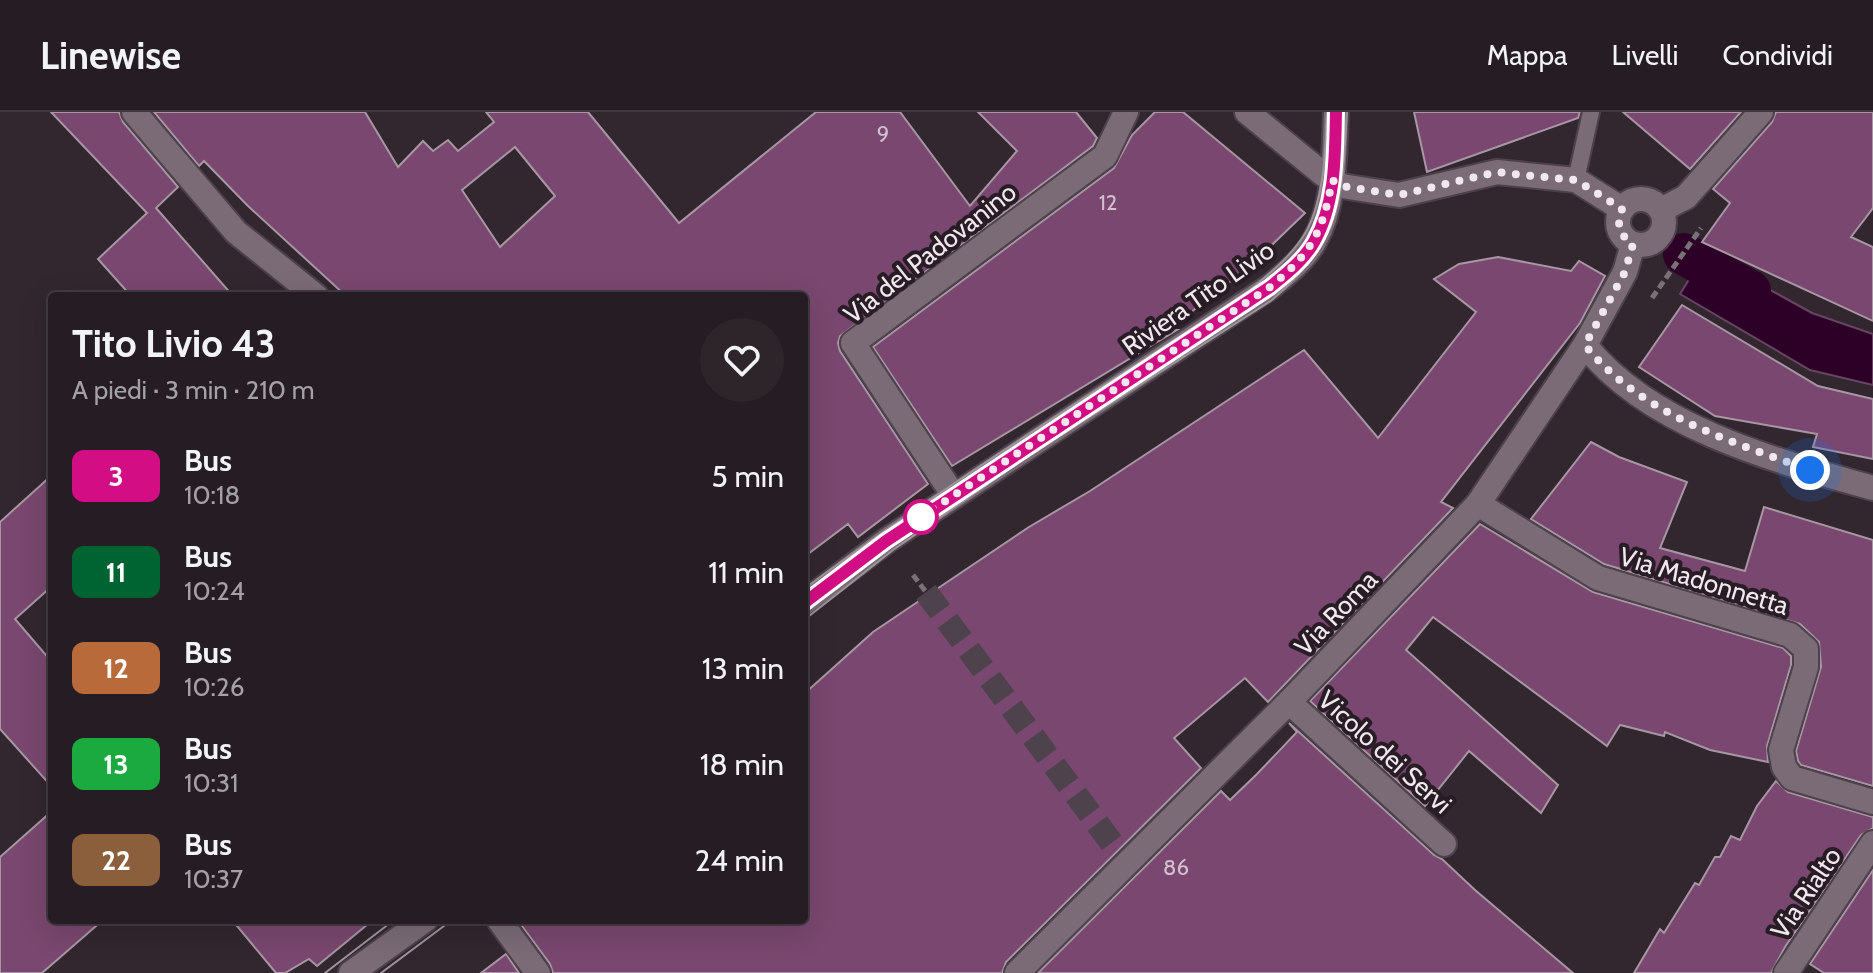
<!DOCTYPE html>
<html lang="it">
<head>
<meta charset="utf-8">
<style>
  body { margin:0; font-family:Cabin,sans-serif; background:#2e252b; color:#f1f3f6; height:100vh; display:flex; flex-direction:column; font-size:30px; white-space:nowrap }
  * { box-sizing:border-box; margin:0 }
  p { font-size:26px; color:#a4a1a6 }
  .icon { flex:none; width:44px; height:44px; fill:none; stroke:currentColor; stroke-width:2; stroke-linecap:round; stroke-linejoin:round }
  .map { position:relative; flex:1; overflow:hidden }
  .details { position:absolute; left:48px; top:180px; width:760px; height:632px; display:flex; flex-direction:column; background:#261c23; border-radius:8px; box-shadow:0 8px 32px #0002,0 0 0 2px #423a41 }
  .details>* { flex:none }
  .badge { padding:0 16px; border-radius:12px; font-size:28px; line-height:52px }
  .you { position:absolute; width:40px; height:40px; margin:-20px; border:6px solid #fff; border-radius:50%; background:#1a73e8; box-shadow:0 0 0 12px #1a73e833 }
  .map>.badge { position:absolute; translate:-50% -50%; box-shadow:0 0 0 4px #fff }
  .round { display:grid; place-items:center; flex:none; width:84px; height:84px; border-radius:42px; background:#2e252b }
  .summary { display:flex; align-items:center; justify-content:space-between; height:136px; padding:0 24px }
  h1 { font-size:38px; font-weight:700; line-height:60px }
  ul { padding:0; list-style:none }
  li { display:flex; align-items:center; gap:24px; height:96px; padding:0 24px }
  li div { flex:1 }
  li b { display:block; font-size:30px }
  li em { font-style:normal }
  li .badge { min-width:88px; font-weight:700; text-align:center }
  header { display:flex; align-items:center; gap:48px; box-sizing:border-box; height:112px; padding:0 40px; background:#261c23; border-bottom:2px solid #423a41 }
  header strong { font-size:38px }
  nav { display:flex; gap:44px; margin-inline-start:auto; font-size:28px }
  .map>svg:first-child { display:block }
</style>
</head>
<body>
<header>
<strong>Linewise</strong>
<nav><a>Mappa</a><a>Livelli</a><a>Condividi</a></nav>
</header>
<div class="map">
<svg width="1873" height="861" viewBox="0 0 1873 861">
  <rect width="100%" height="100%" fill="#32262f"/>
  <polygon fill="#2d0127" stroke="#684663" stroke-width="2" points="1705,142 1812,201 1873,222 1873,273 1810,258 1680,182"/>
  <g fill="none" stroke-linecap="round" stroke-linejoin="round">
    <polyline stroke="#2d0127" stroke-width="42" points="1684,142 1750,179"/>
  </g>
  <g fill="#79476f" stroke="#a797a3" stroke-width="2" fill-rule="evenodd">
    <polygon points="51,0 119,0 123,10 178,75 156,96 233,184 131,184 98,147 147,101"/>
    <path d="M154,0H365L398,55L423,29L433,39L448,28L458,39L494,10L486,0H588L679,111L816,0H900L970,94L1017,39L978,0H1076L1097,26L1093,34L840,224L838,231L840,239L928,372L858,425L848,412L804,445V184H346L248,94L204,49L199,54ZM515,35L555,84L500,135L462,78Z"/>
    <polygon points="1155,0 1183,0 1305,101 1249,155 1168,218 1177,218 952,354 873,235 1114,56 1132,23"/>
    <polygon points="1414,0 1580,0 1578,6 1427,60"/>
    <polygon points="1623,0 1741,0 1690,57"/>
    <polygon points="1776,0 1873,0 1873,96 1851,125 1873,135 1873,209 1702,130 1730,91 1713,77 1772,10"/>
    <polygon points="1498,145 1571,159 1579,149 1605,164 1580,211 1441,390 1453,396 1268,590 1245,566 1174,626 1201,656 1006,850 1002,861 553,861 550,852 522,814 530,808 804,808 804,582 873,520 1029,415 1090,379 1304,238 1378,326 1476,200 1434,167 1459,152"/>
    <polygon points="1682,193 1818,274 1873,287 1873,347 1813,335 1817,322 1715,304 1639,255"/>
    <polygon points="1591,330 1619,345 1687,370 1660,436 1745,459 1764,395 1873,428 1873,674 1801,653 1798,649 1796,639 1821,555 1819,530 1800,512 1604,452 1531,407"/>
    <polygon points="52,363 52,474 15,507 52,550 52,675 0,617 0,410"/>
    <polygon points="1480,412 1593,480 1783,536 1791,544 1791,553 1767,634 1768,650 1710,638 1665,620 1664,624 1620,613 1607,634 1433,505 1406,538 1558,673 1541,701 1469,639 1425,694 1310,589"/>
    <polygon points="1289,611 1434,743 1442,747 1475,778 1573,861 1038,861 1221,679 1230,688 1257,662 1297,620"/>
    <polygon points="1776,669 1788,680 1873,705 1873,716 1861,723 1785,835 1771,861 1634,861 1660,817 1664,821 1695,771 1699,773 1715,745 1720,745 1731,724 1740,728 1757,694"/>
    <polygon points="52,699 52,808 103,808 42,861 0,861 0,745"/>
    <polygon points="1873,758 1873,861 1824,861 1810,852"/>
    <polygon points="232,808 373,808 317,854 309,847 285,861 276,861"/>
    <polygon points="506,842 519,861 481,861"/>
  </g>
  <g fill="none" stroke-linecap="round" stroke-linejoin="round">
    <polyline stroke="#4e434c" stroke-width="24" stroke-dasharray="24 12" stroke-linecap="butt" points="926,480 1114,734"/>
    <g stroke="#4d424b" stroke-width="20">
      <polyline id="lane" points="1576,68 1591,0"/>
    </g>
    <g stroke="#4d424b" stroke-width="28">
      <g id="street">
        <polyline points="134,0 236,120 316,184"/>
        <polyline points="1247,0 1323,62 1342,74 1399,83 1497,60 1576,68 1622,97"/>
        <circle cx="1641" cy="110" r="23"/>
        <polyline points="1661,98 1686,85 1761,0"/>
        <path d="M1585,233C1649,315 1776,349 1873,376"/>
        <polyline points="954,384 853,231 1105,44 1126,0"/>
        <polyline points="1478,392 1598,466 1790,523 1806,537 1806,555 1781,638 1784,655 1792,666 1873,690"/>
        <path d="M804,491L886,429L1270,175C1286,162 1304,148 1314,130C1336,92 1334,42 1336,0"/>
        <polyline points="1289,590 1444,732"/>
        <polyline points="499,808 538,861"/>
        <polyline points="351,861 425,808"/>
        <polyline points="1017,861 1289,590 1478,392 1585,233 1625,160 1633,132"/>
        <polyline points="1786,861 1873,731"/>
      </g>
    </g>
    <g stroke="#7a7078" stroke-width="5" stroke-dasharray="8 4" stroke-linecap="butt">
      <polyline points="1652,186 1701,116"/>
      <polyline points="913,463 926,480"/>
    </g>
    <use href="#lane" stroke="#7a6b76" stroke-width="16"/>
    <use href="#street" stroke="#7a6b76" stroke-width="24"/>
    <g stroke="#9d949b" stroke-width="2">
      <path d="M804,477C948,370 1101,277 1250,178C1270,161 1294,142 1307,118C1325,83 1325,39 1327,0"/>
      <path d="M804,508L893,438L1021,349L1272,188C1344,125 1341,91 1347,0"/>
      <polyline points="325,861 394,808"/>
      <polyline points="381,861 452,808"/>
    </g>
  </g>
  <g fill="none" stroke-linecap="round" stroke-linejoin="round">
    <g stroke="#fff" stroke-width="18">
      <path id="line" d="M804,491L886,429L1270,175C1286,162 1304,148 1314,130C1336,92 1335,42 1336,0"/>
    </g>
    <use href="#line" stroke="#d30d84" stroke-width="12"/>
    <path stroke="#f0e8ee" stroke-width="8" stroke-dasharray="0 14.4" d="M921,405L1270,175C1311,141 1323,121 1332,68L1342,74L1399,83L1497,60L1523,63L1576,68L1622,97C1616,113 1619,123 1633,132L1625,160L1585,233C1640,302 1729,329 1810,358"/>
  </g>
  <circle fill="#fff" stroke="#d30d84" stroke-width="4" cx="921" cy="405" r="16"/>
  <g text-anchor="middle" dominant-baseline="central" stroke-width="8" stroke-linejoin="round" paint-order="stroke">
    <g font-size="22" fill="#d2c0ce">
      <text x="883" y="21">9</text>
      <text x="1108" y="90">12</text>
      <text x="1176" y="755">86</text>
    </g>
    <g font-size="26" fill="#f0e8ee" stroke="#281c25">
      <text transform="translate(930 141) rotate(-38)">Via del Padovanino</text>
      <text transform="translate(1198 186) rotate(-35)">Riviera Tito Livio</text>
      <text transform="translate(1704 469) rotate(17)">Via Madonnetta</text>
      <text transform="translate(1336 501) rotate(-46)">Via Roma</text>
      <text transform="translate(1385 640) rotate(42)">Vicolo dei Servi</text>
      <text transform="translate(1806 781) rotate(-56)">Via Rialto</text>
    </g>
  </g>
</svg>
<div class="you" style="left:1810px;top:358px"></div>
<section class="details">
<div class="summary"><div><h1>Tito Livio 43</h1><p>A piedi · 3 min · 210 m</p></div><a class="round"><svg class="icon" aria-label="heart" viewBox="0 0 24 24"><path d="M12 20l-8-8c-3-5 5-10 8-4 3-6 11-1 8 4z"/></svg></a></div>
<ul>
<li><span class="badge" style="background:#d30d84;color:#fff">3</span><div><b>Bus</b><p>10:18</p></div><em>5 min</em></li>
<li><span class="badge" style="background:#006332;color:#fff">11</span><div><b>Bus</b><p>10:24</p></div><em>11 min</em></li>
<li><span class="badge" style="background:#b86a3a;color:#fff">12</span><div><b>Bus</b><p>10:26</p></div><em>13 min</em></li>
<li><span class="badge" style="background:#1baa40;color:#fff">13</span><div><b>Bus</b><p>10:31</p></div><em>18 min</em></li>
<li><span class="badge" style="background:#8b5e3c;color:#fff">22</span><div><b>Bus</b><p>10:37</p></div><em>24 min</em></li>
</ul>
</section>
</div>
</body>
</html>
